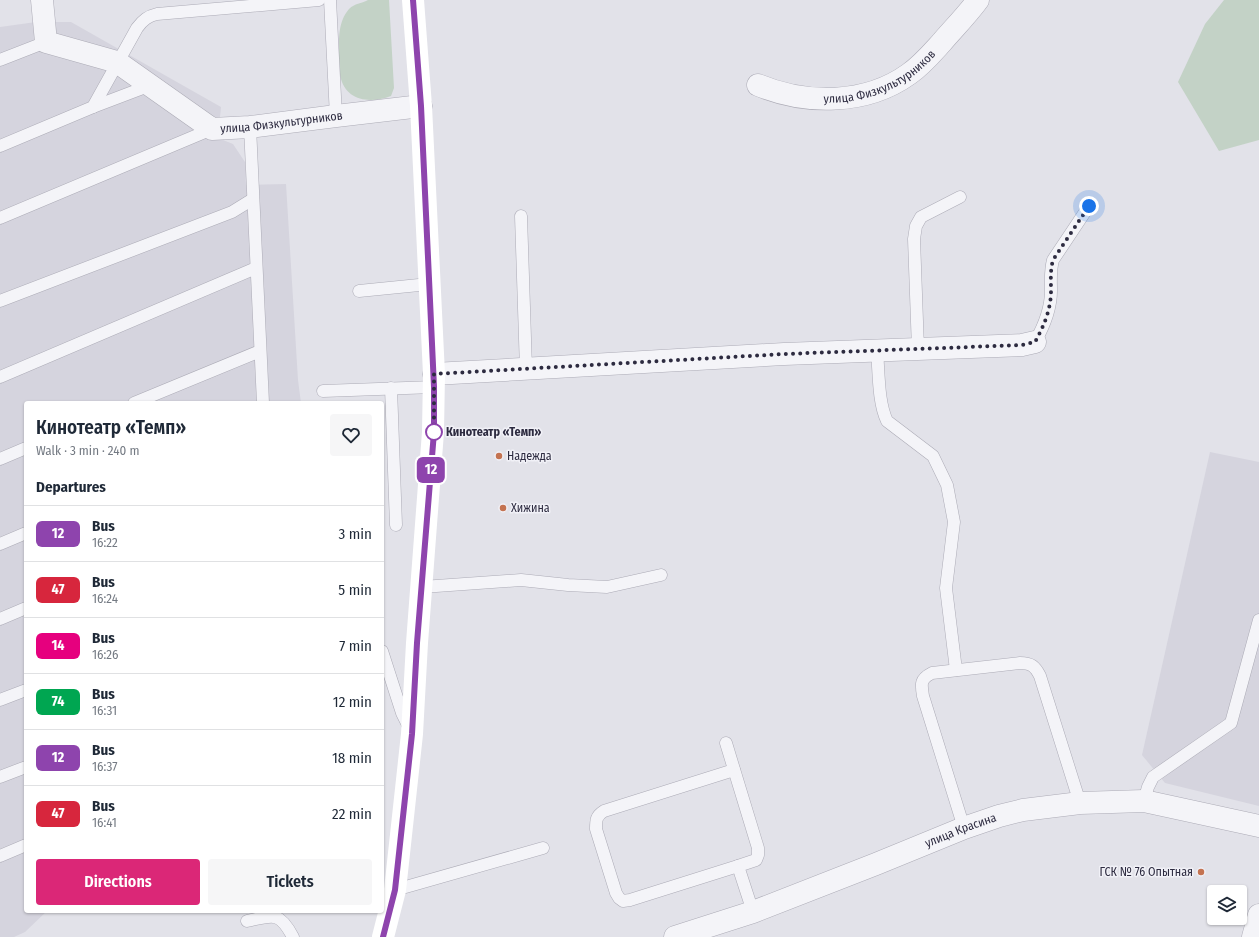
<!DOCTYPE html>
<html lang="en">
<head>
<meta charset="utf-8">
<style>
  body { margin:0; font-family:"Fira Sans Condensed",sans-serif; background:#f6f6f7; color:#1f2937; height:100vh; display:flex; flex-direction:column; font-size:15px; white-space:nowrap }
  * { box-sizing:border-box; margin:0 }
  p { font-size:13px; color:#747a83 }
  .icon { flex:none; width:22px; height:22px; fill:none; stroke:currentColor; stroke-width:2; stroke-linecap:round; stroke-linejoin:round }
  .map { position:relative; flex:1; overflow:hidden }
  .details { position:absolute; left:24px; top:401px; width:360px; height:512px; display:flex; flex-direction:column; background:#fff; border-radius:4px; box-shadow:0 1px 3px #0004 }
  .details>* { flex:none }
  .badge { padding:0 8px; border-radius:6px; font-size:14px; line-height:26px }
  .controls { position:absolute; left:1207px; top:885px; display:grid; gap:8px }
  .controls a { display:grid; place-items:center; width:40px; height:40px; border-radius:4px; background:#fff; box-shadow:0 1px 3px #0004; font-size:20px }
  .you { position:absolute; width:20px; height:20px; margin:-10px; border:3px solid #fff; border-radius:50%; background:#1a73e8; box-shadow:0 0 0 6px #1a73e833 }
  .map>.badge { position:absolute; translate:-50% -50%; box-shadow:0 0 0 2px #fff }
  h2 { padding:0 12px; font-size:15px; line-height:36px }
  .round { display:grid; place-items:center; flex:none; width:42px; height:42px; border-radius:4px; background:#f6f6f7 }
  .overview { display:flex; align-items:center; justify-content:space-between; height:68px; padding:0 12px }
  h1 { font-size:19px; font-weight:600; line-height:30px }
  .action { display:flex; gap:8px; margin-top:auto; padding:8px 12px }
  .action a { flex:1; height:46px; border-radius:4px; background:#db2777; color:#fff; font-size:16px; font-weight:600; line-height:46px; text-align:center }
  .action a+a { background:#f6f6f7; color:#1f2937 }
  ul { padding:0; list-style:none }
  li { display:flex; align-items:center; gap:12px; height:56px; padding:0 12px; border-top:1px solid #e0e1e3 }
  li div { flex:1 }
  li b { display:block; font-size:15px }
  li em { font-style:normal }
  li .badge { min-width:44px; font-weight:700; text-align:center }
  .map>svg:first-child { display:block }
</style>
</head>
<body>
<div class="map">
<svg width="1259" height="937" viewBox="0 0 1259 937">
  <rect width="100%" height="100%" fill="#e2e2e9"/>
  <g fill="#d5d4de">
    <polygon points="36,22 71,22 221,107 218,138 233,144 245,162 246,185 286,184 298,380 301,403 26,403 26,911 47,911 25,932 14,937 0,937 0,27"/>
    <polygon points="1210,452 1259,462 1259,806 1165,783 1142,755"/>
  </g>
  <g fill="#c3d2c6">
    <path d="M368,0H389L394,88L391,96C369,104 345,101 340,75C338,68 339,60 339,53C339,38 338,22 349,9C355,3 361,4 368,0Z"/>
    <polygon points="1224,0 1259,0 1259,140 1219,151 1178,82 1205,24"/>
  </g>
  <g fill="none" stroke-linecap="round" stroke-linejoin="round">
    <g stroke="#acabb6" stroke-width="13">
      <g id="lane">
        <polyline points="330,0 336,116"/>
        <polyline points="0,60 46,42"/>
        <polyline points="93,107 151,85"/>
        <polyline points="250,127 263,403"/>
        <path d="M0,146L93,107L137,28C143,20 148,16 157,14L319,0"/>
        <polyline points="521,216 526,369"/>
        <polyline points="0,218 212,129"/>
        <polyline points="359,291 429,284"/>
        <polyline points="0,301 232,212 253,199"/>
        <path d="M1035,342C1044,326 1051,309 1051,291C1051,280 1050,271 1053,260L1089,206"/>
        <polyline points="918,349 914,239 916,226 921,217 960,197"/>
        <path d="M877,351C879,373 878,402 887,421L933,456L947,485L954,522L946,588L956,670"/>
        <polyline points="0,377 256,268"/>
        <polyline points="391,388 396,525"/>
        <polyline points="323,391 434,387"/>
        <polyline points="134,403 260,351"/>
        <polyline points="0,459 26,448"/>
        <polyline points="0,544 26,533"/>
        <polyline points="422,587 521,580 568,585 607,587 661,575"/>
        <polyline points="0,619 26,608"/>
        <polyline points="382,651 402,713 409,727"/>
        <polyline points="0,700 26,690"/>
        <polyline points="726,743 758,848 758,855 756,860 738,866 753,912"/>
        <path d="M734,770L604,811C596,816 596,820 596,829L616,893L619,898L623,901L630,900L738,866"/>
        <polyline points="0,777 26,767"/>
        <polyline points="1144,801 1148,787 1153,777 1231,723 1259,620"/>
        <path d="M964,828L923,696C921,684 920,679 932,673L1020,663C1031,663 1035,666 1040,676L1080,803"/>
        <polyline points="0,856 26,845"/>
        <polyline points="395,890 543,848"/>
        <path d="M247,921C274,915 279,911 293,937"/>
      </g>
    </g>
    <g stroke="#acabb6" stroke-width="23">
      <g id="street">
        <path id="s1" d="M42,0L46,42L117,62L212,129L250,127L336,116L421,106"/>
        <path id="s2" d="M758,85C806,105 866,105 909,74C922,65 932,53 942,42C954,28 967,15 978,0"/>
        <polyline points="434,374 784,354 1022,345 1035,342"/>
        <path id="s3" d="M675,937L753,912L876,864L964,828L999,816L1023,810L1080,803L1144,801L1259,826"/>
        <polyline points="1253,937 1259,915"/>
      </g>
    </g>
    <use href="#lane" stroke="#f4f4f8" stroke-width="12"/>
    <use href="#street" stroke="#f4f4f8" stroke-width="22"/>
    <polyline stroke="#fff" stroke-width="22" points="383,937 395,890 412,734 417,643 433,432 434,374 421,106 413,0"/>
  </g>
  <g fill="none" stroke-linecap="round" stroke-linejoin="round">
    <g stroke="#fff" stroke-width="9">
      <polyline id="line" points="383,937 395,890 412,734 417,643 434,432 434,387 421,106 413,0"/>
    </g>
    <use href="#line" stroke="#8e44ad" stroke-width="6"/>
    <path stroke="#2d2b40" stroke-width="4" stroke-dasharray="0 7.2" d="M434,432V374L784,354L1022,345L1035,342C1044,326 1051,309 1051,291C1051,280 1050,271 1053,260L1089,206"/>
  </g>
  <circle fill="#fff" stroke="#8e44ad" stroke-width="2" cx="434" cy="432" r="8"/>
  <g fill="#c47351" stroke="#f1f1f7" stroke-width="1.5">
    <circle cx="499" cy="456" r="4"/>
    <circle cx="503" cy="508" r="4"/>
    <circle cx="1201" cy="872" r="4"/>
  </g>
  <g text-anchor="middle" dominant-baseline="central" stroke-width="3" stroke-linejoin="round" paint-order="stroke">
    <g font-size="12" fill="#2d2b40" stroke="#f1f1f7">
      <text stroke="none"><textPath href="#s2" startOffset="129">улица Физкультурников</textPath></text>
      <text stroke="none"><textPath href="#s1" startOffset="302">улица Физкультурников</textPath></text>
      <text stroke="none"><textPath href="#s3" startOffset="305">улица Красина</textPath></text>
    </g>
    <g font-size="12" font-weight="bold" fill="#2d2b40" stroke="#f1f1f7" text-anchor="start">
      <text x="446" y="432">Кинотеатр «Темп»</text>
    </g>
    <g font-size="12" fill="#2d2b40" stroke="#f1f1f7" text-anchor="start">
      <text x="507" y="456">Надежда</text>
      <text x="511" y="508">Хижина</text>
      <text x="1193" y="872" text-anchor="end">ГСК № 76 Опытная</text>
    </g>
  </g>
</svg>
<div class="controls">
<a><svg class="icon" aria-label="layers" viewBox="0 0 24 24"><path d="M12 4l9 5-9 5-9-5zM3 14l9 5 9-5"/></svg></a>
</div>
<div class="you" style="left:1089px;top:206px"></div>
<b class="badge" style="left:431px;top:470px;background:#8e44ad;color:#fff">12</b>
<section class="details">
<div class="overview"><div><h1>Кинотеатр «Темп»</h1><p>Walk · 3 min · 240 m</p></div><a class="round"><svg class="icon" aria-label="heart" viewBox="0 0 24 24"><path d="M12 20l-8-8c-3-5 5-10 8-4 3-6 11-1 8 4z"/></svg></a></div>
<h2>Departures</h2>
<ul>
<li><span class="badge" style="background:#8e44ad;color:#fff">12</span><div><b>Bus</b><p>16:22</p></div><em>3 min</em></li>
<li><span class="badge" style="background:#d7263d;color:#fff">47</span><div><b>Bus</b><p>16:24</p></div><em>5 min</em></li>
<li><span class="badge" style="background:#e6007e;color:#fff">14</span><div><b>Bus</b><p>16:26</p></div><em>7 min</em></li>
<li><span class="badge" style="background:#00a651;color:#fff">74</span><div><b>Bus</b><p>16:31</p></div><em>12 min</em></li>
<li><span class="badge" style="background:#8e44ad;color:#fff">12</span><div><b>Bus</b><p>16:37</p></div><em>18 min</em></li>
<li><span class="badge" style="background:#d7263d;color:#fff">47</span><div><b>Bus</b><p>16:41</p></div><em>22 min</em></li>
</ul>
<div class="action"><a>Directions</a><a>Tickets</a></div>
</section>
</div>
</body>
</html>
